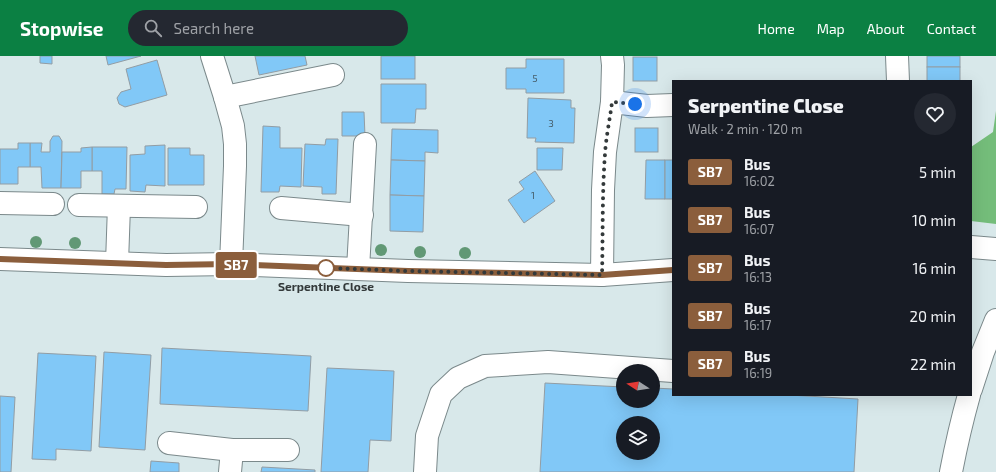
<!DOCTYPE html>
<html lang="en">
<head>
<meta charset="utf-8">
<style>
  body { margin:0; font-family:"Exo 2",sans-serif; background:#242831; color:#f1f3f6; height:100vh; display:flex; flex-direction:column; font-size:15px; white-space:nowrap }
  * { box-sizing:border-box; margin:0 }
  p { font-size:13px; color:#9ea1a6 }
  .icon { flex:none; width:22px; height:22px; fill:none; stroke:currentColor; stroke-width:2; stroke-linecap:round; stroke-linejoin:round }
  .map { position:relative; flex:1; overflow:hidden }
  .side { position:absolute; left:672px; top:24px; width:300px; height:316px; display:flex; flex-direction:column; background:#171b24; border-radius:0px; box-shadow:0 4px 16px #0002 }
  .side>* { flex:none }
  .badge { padding:0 8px; border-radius:3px; font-size:14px; line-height:26px }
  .needle { width:26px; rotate:282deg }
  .controls { position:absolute; left:616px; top:308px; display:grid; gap:8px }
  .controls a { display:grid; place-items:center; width:44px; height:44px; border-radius:50%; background:#171b24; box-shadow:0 4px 16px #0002; font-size:20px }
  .you { position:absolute; width:20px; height:20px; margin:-10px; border:3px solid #fff; border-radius:50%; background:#1a73e8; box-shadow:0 0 0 6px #1a73e833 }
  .map>.badge { position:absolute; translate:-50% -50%; box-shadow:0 0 0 2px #fff }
  .round { display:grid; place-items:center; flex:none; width:42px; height:42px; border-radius:21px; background:#242831 }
  .overview { display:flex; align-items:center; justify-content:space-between; height:68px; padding:0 16px }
  h1 { font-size:19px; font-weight:800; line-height:30px }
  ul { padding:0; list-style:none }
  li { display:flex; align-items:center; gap:12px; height:48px; padding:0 16px }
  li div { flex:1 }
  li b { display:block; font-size:15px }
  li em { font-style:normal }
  li .badge { min-width:44px; font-weight:700; text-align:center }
  header { display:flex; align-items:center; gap:24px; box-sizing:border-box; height:56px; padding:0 20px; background:#0b8043; color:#fff }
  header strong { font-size:19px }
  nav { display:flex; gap:22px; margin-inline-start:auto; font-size:14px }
  .search { width:280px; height:36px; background:#242831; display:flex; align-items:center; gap:10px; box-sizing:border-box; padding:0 14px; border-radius:22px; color:#9ea1a6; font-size:15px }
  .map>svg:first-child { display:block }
</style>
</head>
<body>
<header>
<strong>Stopwise</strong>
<div class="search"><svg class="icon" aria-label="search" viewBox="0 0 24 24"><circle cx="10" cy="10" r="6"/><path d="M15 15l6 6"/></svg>Search here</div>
<nav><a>Home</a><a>Map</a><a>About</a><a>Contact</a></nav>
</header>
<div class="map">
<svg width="996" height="416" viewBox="0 0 996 416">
  <rect width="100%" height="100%" fill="#d8e8ea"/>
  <polygon fill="#74bd7a" points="996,55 996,168 971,165 971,91 993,76"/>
  <g fill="#81c8f7" stroke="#929da4" fill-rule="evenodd">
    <polygon points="40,0 52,0 52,8 40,7"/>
    <polygon points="106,0 141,0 108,9"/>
    <polygon points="255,0 305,0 307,9 259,19"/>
    <rect x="381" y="0" width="34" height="23"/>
    <rect x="927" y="0" width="33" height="11"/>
    <rect x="633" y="1" width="24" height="24"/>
    <polygon points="526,3 564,3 564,37 526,37 526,33 506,33 506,12 526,12"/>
    <polygon points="157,4 167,39 125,51 119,48 117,42 121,36 131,33 126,13"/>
    <rect x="927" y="11" width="33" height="14"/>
    <polygon points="381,28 426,28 426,53 416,53 415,67 381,67"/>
    <polygon points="528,42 571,44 571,52 575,52 574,87 535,86 536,82 527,82"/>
    <polygon points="342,56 364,56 365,80 342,80"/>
    <polygon points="263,70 280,71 280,92 302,92 301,131 280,130 279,136 261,136"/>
    <rect x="635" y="72" width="23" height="24"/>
    <polygon points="392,73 438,74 438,97 425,96 425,105 391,104"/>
    <polygon points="53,80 59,80 62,85 61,132 42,132 41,111 30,111 30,87 42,87 41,96 50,96 50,85"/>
    <polygon points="326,83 338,83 336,138 322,138 322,131 303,130 305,88 325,89"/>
    <polygon points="18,87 30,87 30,111 18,111 18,128 0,128 0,93 18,93"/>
    <polygon points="165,89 165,130 146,129 145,136 130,135 130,99 145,98 145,90"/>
    <polygon points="92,91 127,91 126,133 115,133 114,138 102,138 102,115 92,115"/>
    <polygon points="92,91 92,115 81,115 81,132 61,132 62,96 81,96 81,92"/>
    <polygon points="168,92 190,92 190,99 204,99 204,129 168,129"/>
    <polygon points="537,92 563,92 562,114 537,114"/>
    <polygon points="391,104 425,105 424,140 390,139"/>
    <polygon points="646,104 665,104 665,143 645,143"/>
    <rect x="665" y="104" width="8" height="39"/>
    <polygon points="535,115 555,145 524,167 508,144 524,133 519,126"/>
    <polygon points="390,139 424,140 423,176 390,175"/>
    <polygon points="162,292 311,300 308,355 160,348"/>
    <polygon points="104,296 151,299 145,394 99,391"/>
    <polygon points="38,297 96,300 91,395 56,393 56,404 32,403"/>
    <polygon points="327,312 394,315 391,385 370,384 368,416 321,416"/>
    <path d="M545,327L623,331V345H653V332L673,333V339H789L858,343L854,416H540ZM623,367H653V397H623Z"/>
    <polygon points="0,340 15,341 11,416 0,416"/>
    <polygon points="151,405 179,407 179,416 150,416"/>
    <polygon points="262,411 315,414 315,416 261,416"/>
  </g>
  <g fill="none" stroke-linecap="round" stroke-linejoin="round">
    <g stroke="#7b898b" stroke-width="24">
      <g id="minor">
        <polyline points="212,0 225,41 233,70 235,88 235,110 231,208"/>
        <polyline points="897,0 898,25"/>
        <polyline points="225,41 333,19"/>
        <polyline points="612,46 647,50 673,49"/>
        <polyline points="0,147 53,148"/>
        <polyline points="79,149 196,151"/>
        <polyline points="281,152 362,159"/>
        <polyline points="971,191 996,193"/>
        <polyline points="0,203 166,209 231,208 408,215 602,219 673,214"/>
        <polyline points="117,207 119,150"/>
        <polyline points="358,213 365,88"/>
        <polyline points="602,219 603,134 605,96 612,46 613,9 612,0"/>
        <polyline points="971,333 983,296 996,264"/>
        <polyline points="169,387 232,394 288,394"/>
        <polyline points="230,416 232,394"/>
        <polyline points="425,416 427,380 441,338 458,322 485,310 548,306 673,315"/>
        <path d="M951,416C956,390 962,364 969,339"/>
      </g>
    </g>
    <use href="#minor" stroke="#fff" stroke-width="22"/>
  </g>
  <g fill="#619875">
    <circle cx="36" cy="186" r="6"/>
    <circle cx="75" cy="187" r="6"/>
    <circle cx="381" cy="194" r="6"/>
    <circle cx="420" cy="196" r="6"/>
    <circle cx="465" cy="197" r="6"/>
  </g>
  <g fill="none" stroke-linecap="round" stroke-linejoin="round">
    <g stroke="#fff" stroke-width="9">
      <polyline id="line" points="0,203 166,209 231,208 408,215 602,219 673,214"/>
    </g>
    <use href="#line" stroke="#8b5e3c" stroke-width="6"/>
    <path stroke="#33393a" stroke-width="4" stroke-dasharray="0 7.2" d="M326,212L408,215L602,219C603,179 602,138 605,98C606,81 610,63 612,46L635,48"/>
  </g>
  <circle fill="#fff" stroke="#8b5e3c" stroke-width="2" cx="326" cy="212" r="8"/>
  <g text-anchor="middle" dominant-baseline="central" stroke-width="4" stroke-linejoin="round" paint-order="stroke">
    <g font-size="10" fill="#465d69">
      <text x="535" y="22">5</text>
      <text x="551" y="67">3</text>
      <text x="533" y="139">1</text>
    </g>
    <g font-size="12" font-weight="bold" fill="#33393a" stroke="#d8e8ea">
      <text x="326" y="230">Serpentine Close</text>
    </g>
  </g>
</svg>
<div class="controls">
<a><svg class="needle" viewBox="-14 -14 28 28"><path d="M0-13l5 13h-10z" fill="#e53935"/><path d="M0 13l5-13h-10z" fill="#9ea1a6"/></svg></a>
<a><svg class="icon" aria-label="layers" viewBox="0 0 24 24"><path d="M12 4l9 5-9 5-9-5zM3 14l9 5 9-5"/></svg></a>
</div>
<div class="you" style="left:635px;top:48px"></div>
<b class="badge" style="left:236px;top:209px;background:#8b5e3c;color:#fff">SB7</b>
<section class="side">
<div class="overview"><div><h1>Serpentine Close</h1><p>Walk · 2 min · 120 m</p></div><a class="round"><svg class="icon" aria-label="heart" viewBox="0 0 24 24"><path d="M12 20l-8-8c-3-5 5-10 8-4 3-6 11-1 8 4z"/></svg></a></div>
<ul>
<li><span class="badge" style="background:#8b5e3c;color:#fff">SB7</span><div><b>Bus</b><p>16:02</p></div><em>5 min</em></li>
<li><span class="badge" style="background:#8b5e3c;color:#fff">SB7</span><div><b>Bus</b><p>16:07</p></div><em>10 min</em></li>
<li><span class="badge" style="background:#8b5e3c;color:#fff">SB7</span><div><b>Bus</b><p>16:13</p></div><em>16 min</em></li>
<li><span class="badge" style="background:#8b5e3c;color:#fff">SB7</span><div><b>Bus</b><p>16:17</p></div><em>20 min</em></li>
<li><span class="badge" style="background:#8b5e3c;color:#fff">SB7</span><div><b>Bus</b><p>16:19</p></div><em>22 min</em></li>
</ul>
</section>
</div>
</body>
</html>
